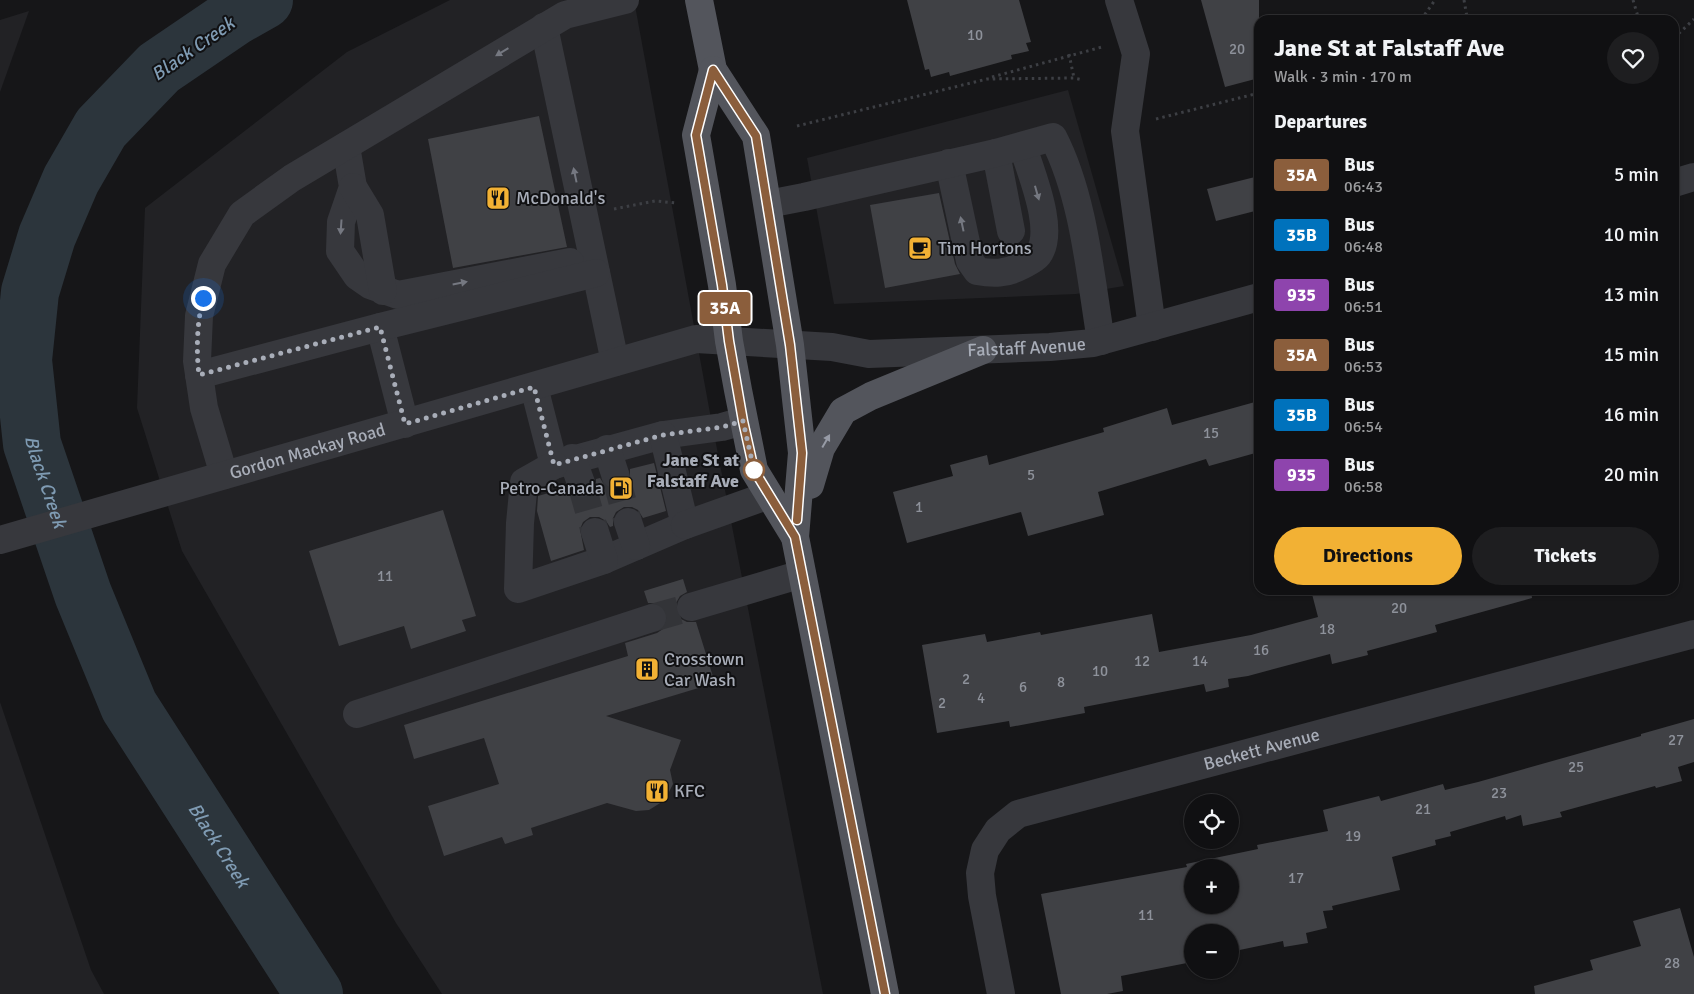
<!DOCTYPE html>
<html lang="en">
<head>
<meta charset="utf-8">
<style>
  body { margin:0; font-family:Signika,sans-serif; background:#1e1e20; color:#f1f3f6; height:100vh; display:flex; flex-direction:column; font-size:19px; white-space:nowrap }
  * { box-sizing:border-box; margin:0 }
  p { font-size:16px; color:#9c9d9f }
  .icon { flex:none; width:28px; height:28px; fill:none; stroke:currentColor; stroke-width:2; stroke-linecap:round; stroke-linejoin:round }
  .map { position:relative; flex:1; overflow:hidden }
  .side { position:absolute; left:1254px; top:15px; width:425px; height:580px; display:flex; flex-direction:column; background:#101012; border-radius:15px; box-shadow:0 1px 4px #0004,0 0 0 1px #303032 }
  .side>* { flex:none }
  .badge { padding:0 10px; border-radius:4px; font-size:18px; line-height:32px }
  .controls { position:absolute; left:1184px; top:794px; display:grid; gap:10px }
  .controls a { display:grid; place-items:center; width:55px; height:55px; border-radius:50%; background:#101012; box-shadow:0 1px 4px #0004,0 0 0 1px #303032; font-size:25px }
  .you { position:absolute; width:25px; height:25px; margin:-12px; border:4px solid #fff; border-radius:50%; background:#1a73e8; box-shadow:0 0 0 8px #1a73e833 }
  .map>.badge { position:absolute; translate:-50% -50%; box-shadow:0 0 0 2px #fff }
  h2 { padding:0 20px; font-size:19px; line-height:45px }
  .round { display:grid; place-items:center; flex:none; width:52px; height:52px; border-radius:26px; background:#1e1e20 }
  .summary { display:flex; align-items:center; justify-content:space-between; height:85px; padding:0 20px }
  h1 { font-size:24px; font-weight:800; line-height:38px }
  .primary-button { display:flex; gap:10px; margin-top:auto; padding:10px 20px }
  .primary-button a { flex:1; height:58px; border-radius:30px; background:#f2b134; color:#111; font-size:20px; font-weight:800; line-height:58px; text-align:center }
  .primary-button a+a { background:#1e1e20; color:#f1f3f6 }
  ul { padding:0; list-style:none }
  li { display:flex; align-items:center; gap:15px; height:60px; padding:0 20px }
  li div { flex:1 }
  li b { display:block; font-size:19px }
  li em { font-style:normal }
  li .badge { min-width:55px; font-weight:700; text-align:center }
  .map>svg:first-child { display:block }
</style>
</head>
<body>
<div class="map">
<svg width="1694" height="994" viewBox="0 0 1694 994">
  <rect width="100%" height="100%" fill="#161618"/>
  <g fill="#222225">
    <polygon points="450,0 634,0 710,413 823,994 442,994 396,923 182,551 137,408 145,208 347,52"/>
    <polygon points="29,11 0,92 0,20"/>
    <polygon points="1068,90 1124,286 1076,294 834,304 807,158"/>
    <polygon points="0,702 91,970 104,994 0,994"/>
  </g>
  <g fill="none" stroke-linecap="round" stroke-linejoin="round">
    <path stroke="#2c353c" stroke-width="58" id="s1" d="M264,0L234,17L159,68L101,128L71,180L47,236L30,292L23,360L32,444L83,594L129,706L314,994"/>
  </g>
  <g fill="#404145" fill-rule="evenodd">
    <polygon points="907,0 1019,0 1031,42 1026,43 1029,51 1011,55 1012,59 950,76 949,72 931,77 929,69 925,70"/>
    <polygon points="1201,0 1259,0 1259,78 1225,87"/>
    <polygon points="539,116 567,247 453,268 428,139"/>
    <polygon points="1259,176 1259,210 1216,221 1207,189"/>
    <polygon points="939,193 955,264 960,274 885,288 870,205"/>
    <polygon points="1255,402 1259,418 1259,452 1209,466 1206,459 1098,492 1104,515 1028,536 1021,512 907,543 893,492 953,476 950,465 987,455 989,465 1104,432 1103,428 1167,408 1172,425"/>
    <polygon points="654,463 666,511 643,518 638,510 632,507 624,507 616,512 613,518 613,526 610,527 606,521 599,517 590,517 583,522 580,529 584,550 551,561 537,511 538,496 566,488 571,495 579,498 586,498 593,493 596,486 596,479 600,478 605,486 612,489 619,489 627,484 630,477 630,469"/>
    <polygon points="443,510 476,616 462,620 466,631 411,649 404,626 339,646 309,551"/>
    <polygon points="683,579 687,592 680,596 676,603 676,612 681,619 687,622 696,622 715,683 606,716 681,740 670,770 673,784 665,800 649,810 636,811 607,803 531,828 533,835 505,844 502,837 444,856 428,806 499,784 484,738 414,759 404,725 628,656 625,643 657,633 663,629 667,622 667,614 663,607 656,603 648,603 644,591"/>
    <polygon points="1326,590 1531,590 1532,598 1435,625 1437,632 1367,651 1368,655 1332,664 1330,654 1248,676 1228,679 1229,687 1206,692 1204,684 1084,707 1085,713 1010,727 1009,721 937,733 922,645 985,634 987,642 1040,632 1041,635 1152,614 1159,652 1251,635 1318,617 1312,594"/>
    <path d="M1694,719V762L1678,767L1682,781L1656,788L1655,786L1560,812L1562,817L1523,826L1521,815L1506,820L1505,816L1450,832L1451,836L1435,840L1436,845L1392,857L1400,890L1332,906L1333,910L1323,911L1327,928L1306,933L1308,943L1284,947L1283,941L1230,952V932H1192V962L1121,976L1123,991L1107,994H1061L1041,894L1187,867L1186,864L1258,849L1257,845L1328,831L1323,810L1379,796L1381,801L1443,784L1445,790L1478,782L1641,736V734ZM1192,868H1230V905H1192Z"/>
    <polygon points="1680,908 1694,957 1694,994 1535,994 1534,986 1593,970 1590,960 1641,946 1633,921"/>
  </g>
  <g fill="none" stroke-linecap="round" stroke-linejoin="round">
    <g stroke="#333438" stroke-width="28" stroke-dasharray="28 14" stroke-linecap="butt">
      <polyline points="615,474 628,522"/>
      <polyline points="581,483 595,532"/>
      <polyline points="652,618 691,607"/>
    </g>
    <g stroke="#3d3f44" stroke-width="3" stroke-dasharray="2.5 4" stroke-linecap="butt">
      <polyline points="1464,0 1467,17 1470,20"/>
      <polyline points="1633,0 1639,20"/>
      <polyline points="1421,20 1435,0"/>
      <polyline points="1457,20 1467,17"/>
      <polyline points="1674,38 1694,19"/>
      <polyline points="1069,54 1074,78"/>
      <polyline points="992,77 1102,47"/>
      <polyline points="1156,119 1259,93"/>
      <polyline points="797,126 987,79 1074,78 1083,80"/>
      <polyline points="614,209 655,201 676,203"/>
    </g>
    <g stroke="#37383d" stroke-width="28">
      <polyline points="1119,0 1136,54 1125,131 1152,327"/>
      <polyline points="544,27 615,362"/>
      <polyline points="346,146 353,187 341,222 340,251 357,276 370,285 398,295 570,262"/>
      <polyline points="996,153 1011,231"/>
      <path d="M949,163L970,261L977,271C993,274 1006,274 1021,266C1026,263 1034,260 1038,255C1056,231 1031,173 1023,147"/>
      <polyline points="1674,183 1694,177"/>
      <polyline points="353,187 370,215 383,291"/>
      <path d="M768,204L804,197L996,153L1053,137C1084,197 1090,274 1101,341"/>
      <polyline points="380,327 405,424"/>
      <polyline points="199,375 380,327 596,273"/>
      <polyline points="534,387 554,465 663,435 722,427 743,421"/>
      <polyline points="607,449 615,474"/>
      <polyline points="572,458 581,483"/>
      <polyline points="554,465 524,482 520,523 518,589 604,560 685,525 663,435"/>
      <polyline points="224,475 204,408 197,361 199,316 212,264 242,214 292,178 565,15 625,0"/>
      <polyline points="628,522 636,546"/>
      <polyline points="685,525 769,495"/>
      <polyline points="595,532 604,560"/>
      <path id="s2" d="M0,540L696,339L832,347L869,354L1050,347L1093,343L1259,297"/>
      <polyline points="691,607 802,574"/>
      <polyline points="357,714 652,618"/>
      <path id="s3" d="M1001,994L982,896L980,873L985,850L998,830L1018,814L1694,634"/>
    </g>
    <g stroke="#53555c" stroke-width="28">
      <polyline points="699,0 713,70 756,136 790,345 802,453 795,537 885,994"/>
      <polyline points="713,70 696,135 722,285 729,341 738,390 754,470 795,537"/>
      <polyline points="810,485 821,448 843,411 871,396 983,350"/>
    </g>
  </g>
  <defs><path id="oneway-solid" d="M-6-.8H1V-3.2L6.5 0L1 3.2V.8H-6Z" transform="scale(1.25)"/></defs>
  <g fill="#757881">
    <use href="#oneway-solid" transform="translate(502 52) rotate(149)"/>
    <use href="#oneway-solid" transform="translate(575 175) rotate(-102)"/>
    <use href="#oneway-solid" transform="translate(1037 193) rotate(74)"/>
    <use href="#oneway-solid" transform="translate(962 224) rotate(-102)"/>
    <use href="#oneway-solid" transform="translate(341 227) rotate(94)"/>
    <use href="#oneway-solid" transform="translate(460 283) rotate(-11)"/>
  </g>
  <use fill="#979ba6" href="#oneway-solid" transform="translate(826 441) rotate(-60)"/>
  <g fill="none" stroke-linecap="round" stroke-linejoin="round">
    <g stroke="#fff" stroke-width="11">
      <polyline id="line" points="797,520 802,453 790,345 756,136 713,70 696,135 722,285 729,341 743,421 754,470 795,537 885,994"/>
    </g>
    <use href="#line" stroke="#8b5e3c" stroke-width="8"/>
    <path stroke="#a8adb8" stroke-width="5" stroke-dasharray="0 9" d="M203,298C197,323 196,350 199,375L380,327L405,424L534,387L554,465L663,435L722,427L743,421L754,470"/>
  </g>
  <defs>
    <g id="restaurant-square" transform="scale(1.25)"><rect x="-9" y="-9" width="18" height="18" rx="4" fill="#f2b134" stroke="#111113"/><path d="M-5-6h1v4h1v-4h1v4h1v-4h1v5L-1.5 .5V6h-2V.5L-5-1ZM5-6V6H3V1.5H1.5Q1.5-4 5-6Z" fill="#111"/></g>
    <g id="cafe-square" transform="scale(1.25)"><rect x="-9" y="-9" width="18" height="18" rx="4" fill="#f2b134" stroke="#111113"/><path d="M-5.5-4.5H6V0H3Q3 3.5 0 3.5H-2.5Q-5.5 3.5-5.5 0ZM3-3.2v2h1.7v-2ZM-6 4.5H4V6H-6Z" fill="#111"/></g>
    <g id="fuel-square" transform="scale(1.25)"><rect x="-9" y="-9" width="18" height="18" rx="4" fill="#f2b134" stroke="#111113"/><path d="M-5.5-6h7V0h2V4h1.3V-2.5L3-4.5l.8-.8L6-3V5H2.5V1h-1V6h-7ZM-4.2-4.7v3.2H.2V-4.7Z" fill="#111"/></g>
    <g id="building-square" transform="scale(1.25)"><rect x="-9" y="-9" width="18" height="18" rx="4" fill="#f2b134" stroke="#111113"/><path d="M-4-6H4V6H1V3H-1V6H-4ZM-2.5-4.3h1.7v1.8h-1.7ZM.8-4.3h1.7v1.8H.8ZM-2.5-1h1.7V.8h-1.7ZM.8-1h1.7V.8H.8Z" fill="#111"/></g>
  </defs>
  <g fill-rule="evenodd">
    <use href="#restaurant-square" x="498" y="198"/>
    <use href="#cafe-square" x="920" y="248"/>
    <use href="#fuel-square" x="621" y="488"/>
    <use href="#building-square" x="647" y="669"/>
    <use href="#restaurant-square" x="657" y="791"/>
  </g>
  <circle fill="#fff" stroke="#8b5e3c" stroke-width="2.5" cx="754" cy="470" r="10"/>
  <g text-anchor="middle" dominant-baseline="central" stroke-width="4" stroke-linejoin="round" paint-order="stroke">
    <g font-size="15" fill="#8e929b">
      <text x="975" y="35">10</text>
      <text x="1237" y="49">20</text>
      <text x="1211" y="433">15</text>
      <text x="1031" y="475">5</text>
      <text x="919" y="507">1</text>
      <text x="385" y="576">11</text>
      <text x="1399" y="608">20</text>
      <text x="1327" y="629">18</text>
      <text x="1261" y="650">16</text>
      <text x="1142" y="661">12</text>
      <text x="1200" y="661">14</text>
      <text x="1100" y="671">10</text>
      <text x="966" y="679">2</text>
      <text x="1061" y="682">8</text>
      <text x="1023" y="687">6</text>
      <text x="981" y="698">4</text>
      <text x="942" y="703">2</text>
      <text x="1676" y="740">27</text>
      <text x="1576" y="767">25</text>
      <text x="1499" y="793">23</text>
      <text x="1423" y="809">21</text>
      <text x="1353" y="836">19</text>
      <text x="1296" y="878">17</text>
      <text x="1146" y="915">11</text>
      <text x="1672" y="963">28</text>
    </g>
    <g font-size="18" fill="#a8adb8" stroke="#111113" text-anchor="start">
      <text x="516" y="198">McDonald's</text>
      <text x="938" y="248">Tim Hortons</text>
      <text x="604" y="488" text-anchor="end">Petro-Canada</text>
      <text x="664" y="659">Crosstown<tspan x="664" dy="21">Car Wash</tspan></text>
      <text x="674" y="791">KFC</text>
    </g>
    <g font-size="18" fill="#a8adb8" stroke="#111113">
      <text stroke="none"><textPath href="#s2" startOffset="1056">Falstaff Avenue</textPath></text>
      <text stroke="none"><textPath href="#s2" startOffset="320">Gordon Mackay Road</textPath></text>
      <text stroke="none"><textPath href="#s3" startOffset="448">Beckett Avenue</textPath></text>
    </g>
    <g font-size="18" font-weight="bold" fill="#a8adb8" stroke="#111113" text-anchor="end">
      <text x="739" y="460">Jane St at<tspan x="739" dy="21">Falstaff Ave</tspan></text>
    </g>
    <g font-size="19" font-style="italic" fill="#7f9bb3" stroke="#111113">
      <text transform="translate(193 49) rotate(-35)">Black Creek</text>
      <text stroke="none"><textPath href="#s1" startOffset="581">Black Creek</textPath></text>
      <text stroke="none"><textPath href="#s1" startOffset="986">Black Creek</textPath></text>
    </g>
  </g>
</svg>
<div class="controls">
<a><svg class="icon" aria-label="locate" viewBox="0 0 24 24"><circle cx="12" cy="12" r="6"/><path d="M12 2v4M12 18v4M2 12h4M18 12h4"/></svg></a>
<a>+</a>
<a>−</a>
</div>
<div class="you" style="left:203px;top:298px"></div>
<b class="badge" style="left:725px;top:308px;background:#8b5e3c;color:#fff">35A</b>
<section class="side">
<div class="summary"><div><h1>Jane St at Falstaff Ave</h1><p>Walk · 3 min · 170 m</p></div><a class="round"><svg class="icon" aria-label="heart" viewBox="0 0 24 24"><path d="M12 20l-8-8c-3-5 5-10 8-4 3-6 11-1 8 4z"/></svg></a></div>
<h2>Departures</h2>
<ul>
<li><span class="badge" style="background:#8b5e3c;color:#fff">35A</span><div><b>Bus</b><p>06:43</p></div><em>5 min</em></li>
<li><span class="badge" style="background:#0072bc;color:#fff">35B</span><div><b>Bus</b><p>06:48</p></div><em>10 min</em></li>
<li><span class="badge" style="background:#8e44ad;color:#fff">935</span><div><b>Bus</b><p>06:51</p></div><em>13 min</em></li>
<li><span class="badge" style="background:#8b5e3c;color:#fff">35A</span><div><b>Bus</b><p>06:53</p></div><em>15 min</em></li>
<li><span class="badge" style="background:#0072bc;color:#fff">35B</span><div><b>Bus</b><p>06:54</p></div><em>16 min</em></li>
<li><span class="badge" style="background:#8e44ad;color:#fff">935</span><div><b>Bus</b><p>06:58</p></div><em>20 min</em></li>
</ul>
<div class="primary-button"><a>Directions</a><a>Tickets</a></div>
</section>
</div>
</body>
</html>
